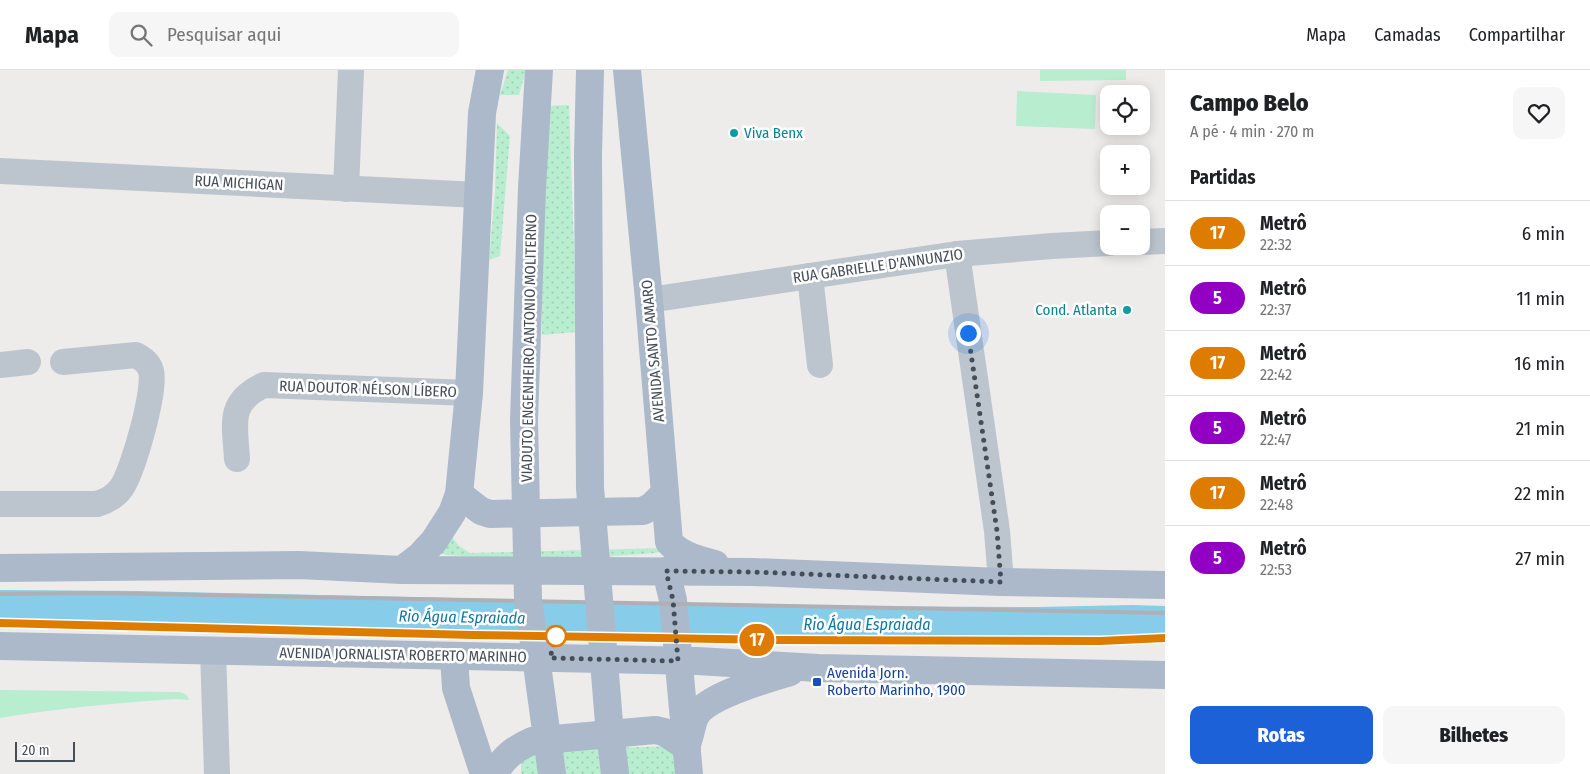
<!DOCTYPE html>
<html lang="pt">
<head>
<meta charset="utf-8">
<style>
  body { margin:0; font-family:"Fira Sans Condensed",sans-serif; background:#f6f6f6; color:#202124; height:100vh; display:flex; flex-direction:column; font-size:19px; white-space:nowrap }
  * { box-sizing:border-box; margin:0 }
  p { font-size:16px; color:#757577 }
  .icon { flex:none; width:28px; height:28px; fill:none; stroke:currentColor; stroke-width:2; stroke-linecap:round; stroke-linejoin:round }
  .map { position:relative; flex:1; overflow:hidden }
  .details { display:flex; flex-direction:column; background:#fff; width:425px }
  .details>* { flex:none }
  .badge { padding:0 10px; border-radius:16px; font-size:18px; line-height:32px }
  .fabs { position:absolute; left:1100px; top:15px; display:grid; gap:10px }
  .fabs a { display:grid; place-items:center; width:50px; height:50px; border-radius:10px; background:#fff; box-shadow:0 2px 12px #0003; font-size:25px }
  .scale { position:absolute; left:15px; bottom:12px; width:60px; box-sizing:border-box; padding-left:5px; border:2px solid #444d58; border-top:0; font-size:14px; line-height:18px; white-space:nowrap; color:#444d58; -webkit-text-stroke:4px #fff; paint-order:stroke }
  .you { position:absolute; width:25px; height:25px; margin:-12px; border:4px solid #fff; border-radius:50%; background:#1a73e8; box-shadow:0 0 0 8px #1a73e833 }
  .map>.badge { position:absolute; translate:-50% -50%; box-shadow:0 0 0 2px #fff }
  h2 { padding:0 25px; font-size:19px; line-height:45px }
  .round { display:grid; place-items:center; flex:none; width:52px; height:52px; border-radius:10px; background:#f6f6f6 }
  .head { display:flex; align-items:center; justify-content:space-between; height:85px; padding:0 25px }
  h1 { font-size:24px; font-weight:800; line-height:38px }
  .cta { display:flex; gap:10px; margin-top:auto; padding:10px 25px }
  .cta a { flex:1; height:58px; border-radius:10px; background:#1c61d7; color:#fff; font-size:20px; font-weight:800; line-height:58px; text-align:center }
  .cta a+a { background:#f6f6f6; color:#202124 }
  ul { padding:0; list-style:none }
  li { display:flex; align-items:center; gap:15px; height:65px; padding:0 25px; border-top:1px solid #e0e0e0 }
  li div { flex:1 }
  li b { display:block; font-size:19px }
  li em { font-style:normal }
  li .badge { min-width:55px; font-weight:700; text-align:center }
  header { display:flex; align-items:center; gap:30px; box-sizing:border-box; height:70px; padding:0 25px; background:#fff; border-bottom:1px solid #e0e0e0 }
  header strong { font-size:24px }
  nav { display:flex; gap:28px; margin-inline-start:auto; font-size:18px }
  .search { width:350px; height:45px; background:#f6f6f6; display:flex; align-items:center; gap:12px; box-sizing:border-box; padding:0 18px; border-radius:10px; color:#757577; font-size:19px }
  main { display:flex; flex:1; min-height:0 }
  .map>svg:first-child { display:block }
</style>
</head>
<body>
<header>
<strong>Mapa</strong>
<div class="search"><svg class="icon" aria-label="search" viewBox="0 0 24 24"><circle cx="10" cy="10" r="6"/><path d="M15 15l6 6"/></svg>Pesquisar aqui</div>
<nav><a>Mapa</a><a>Camadas</a><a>Compartilhar</a></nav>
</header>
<main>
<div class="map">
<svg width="1165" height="704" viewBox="0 0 1165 704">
  <defs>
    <pattern id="grass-dots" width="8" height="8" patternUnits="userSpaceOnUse" patternTransform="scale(1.25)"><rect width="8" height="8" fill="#b9edd0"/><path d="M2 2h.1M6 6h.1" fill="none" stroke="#a0cdb5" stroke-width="1.8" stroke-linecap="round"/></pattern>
  </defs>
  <rect width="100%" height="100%" fill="#eeebeb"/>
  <g fill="url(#grass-dots)">
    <polygon points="508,0 526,0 519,25 500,25"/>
    <polygon points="569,35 577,262 542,265 543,36"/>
    <polygon points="497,53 510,66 500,186 489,190 495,122"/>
    <polygon points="451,465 458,475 470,483 663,478 663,481 656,483 573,489 479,487 447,485 435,482"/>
    <polygon points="670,676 675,679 680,704 522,704 521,702 521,686 527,681"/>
  </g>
  <g fill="#b9edd0">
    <polygon points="1040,0 1126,0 1126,10 1040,11"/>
    <polygon points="1017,21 1096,25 1095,59 1016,56"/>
    <path d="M0,620L176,622C183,622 187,623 189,630L176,629C117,633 58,638 0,648Z"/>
  </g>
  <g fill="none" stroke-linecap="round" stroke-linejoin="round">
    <polyline stroke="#87cde9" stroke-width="36" points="0,538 138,539 810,554 1038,555 1132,553 1165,554"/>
    <g stroke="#bcc5ce" stroke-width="26">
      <polyline points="0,101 478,125"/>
      <polyline points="346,119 351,0"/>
      <polyline points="1141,172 1165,171"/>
      <polyline points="957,184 997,461 1001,512"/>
      <polyline points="810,206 820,295"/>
      <polyline points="649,230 957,184 1052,176 1109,173"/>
      <polyline points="0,295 28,292"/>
      <path d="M237,389C235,354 227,332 264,315L469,323"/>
      <path d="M0,434H97C107,431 116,426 122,417C133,400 156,321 151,301C149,293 143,289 136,285L63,292"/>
      <polyline points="213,580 217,704"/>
    </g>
    <g stroke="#abb9ca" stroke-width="28">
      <path d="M627,0L649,230L669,472C680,485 699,490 715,494"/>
      <polyline points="459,424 481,441 490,444 643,441 652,436 665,423"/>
      <polyline points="0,498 299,495 402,500 753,502 1001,512 1165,515"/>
      <polyline points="402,500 420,486 434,471 452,443 459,424 469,323 482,43 490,0"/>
      <polyline points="666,501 673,530 689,704"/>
      <polyline points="0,576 697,591 818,598 1165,605"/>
      <polyline points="454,586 456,618 484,704"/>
      <path d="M688,671C691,663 692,652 696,645C709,625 767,609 790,602"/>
      <path d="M494,704C504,687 514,679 532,671L655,660L664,662L687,677"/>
    </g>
    <g stroke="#aeb0b6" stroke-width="4">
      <polyline points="0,524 99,523 1165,543"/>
      <path d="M0,553C216,561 433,564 650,568C821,571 994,575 1165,568"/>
    </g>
    <g stroke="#abb9ca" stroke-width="28">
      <polyline points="539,0 532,118 524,350 528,529 552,704"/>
      <polyline points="590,0 588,85 590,418 609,653 615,704"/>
    </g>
  </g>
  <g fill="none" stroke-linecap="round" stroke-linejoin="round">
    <g stroke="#fff" stroke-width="11">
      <polyline id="line" points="0,553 473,565 777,570 1100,571 1165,568"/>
    </g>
    <use href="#line" stroke="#de7c00" stroke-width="8"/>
    <polyline stroke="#444d58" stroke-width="5" stroke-dasharray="0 9" points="556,566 550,588 678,591 673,530 666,501 754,502 1001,512 997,461 968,263"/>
  </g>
  <g fill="#0f9aa8" stroke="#fff" stroke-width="2">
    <circle cx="734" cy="63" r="5"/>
    <circle cx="1127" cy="240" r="5"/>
  </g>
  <circle fill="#fff" stroke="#de7c00" stroke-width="2.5" cx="556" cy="566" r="10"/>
  <rect fill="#1a4fb4" stroke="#fff" stroke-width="2" x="812" y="607" width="10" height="10" rx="2.5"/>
  <g text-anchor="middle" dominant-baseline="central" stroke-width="5" stroke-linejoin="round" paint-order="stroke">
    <g font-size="15" fill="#0d838f" stroke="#fff" text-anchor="start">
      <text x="744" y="63">Viva Benx</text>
      <text x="1117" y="240" text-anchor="end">Cond. Atlanta</text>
    </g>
    <g font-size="15" fill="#444d58" stroke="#fff">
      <text transform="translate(239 113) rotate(3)">RUA MICHIGAN</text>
      <text transform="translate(878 196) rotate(-8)">RUA GABRIELLE D'ANNUNZIO</text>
      <text transform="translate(529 278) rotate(-89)">VIADUTO ENGENHEIRO ANTONIO MOLITERNO</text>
      <text transform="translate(653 281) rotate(-95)">AVENIDA SANTO AMARO</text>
      <text transform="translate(368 319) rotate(2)">RUA DOUTOR NÉLSON LÍBERO</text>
      <text transform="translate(403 585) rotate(1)">AVENIDA JORNALISTA ROBERTO MARINHO</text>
    </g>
    <g font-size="15" fill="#164399" stroke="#fff" text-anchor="start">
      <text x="827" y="603">Avenida Jorn.<tspan x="827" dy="17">Roberto Marinho, 1900</tspan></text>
    </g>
    <g font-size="16" font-style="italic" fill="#0f78a0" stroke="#fff">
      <text transform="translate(462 547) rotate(1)">Rio Água Espraiada</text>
      <text x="867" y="554">Rio Água Espraiada</text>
    </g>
  </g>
</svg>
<div class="fabs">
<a><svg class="icon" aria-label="locate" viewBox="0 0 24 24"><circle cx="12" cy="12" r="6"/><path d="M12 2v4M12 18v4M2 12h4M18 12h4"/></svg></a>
<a>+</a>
<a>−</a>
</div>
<div class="scale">20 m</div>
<div class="you" style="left:968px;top:263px"></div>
<b class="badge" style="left:757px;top:570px;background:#de7c00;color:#fff">17</b>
</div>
<section class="details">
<div class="head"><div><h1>Campo Belo</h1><p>A pé · 4 min · 270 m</p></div><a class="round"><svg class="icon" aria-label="heart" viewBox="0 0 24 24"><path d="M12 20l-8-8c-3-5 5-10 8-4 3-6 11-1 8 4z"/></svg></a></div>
<h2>Partidas</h2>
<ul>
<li><span class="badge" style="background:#de7c00;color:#fff">17</span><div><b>Metrô</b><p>22:32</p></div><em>6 min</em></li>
<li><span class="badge" style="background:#9200c3;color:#fff">5</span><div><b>Metrô</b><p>22:37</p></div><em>11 min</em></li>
<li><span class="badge" style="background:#de7c00;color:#fff">17</span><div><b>Metrô</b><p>22:42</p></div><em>16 min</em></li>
<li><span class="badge" style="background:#9200c3;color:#fff">5</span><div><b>Metrô</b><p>22:47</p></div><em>21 min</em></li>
<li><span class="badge" style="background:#de7c00;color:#fff">17</span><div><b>Metrô</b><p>22:48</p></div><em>22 min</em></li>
<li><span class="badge" style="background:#9200c3;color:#fff">5</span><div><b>Metrô</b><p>22:53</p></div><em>27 min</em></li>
</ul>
<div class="cta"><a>Rotas</a><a>Bilhetes</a></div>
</section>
</main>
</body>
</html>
